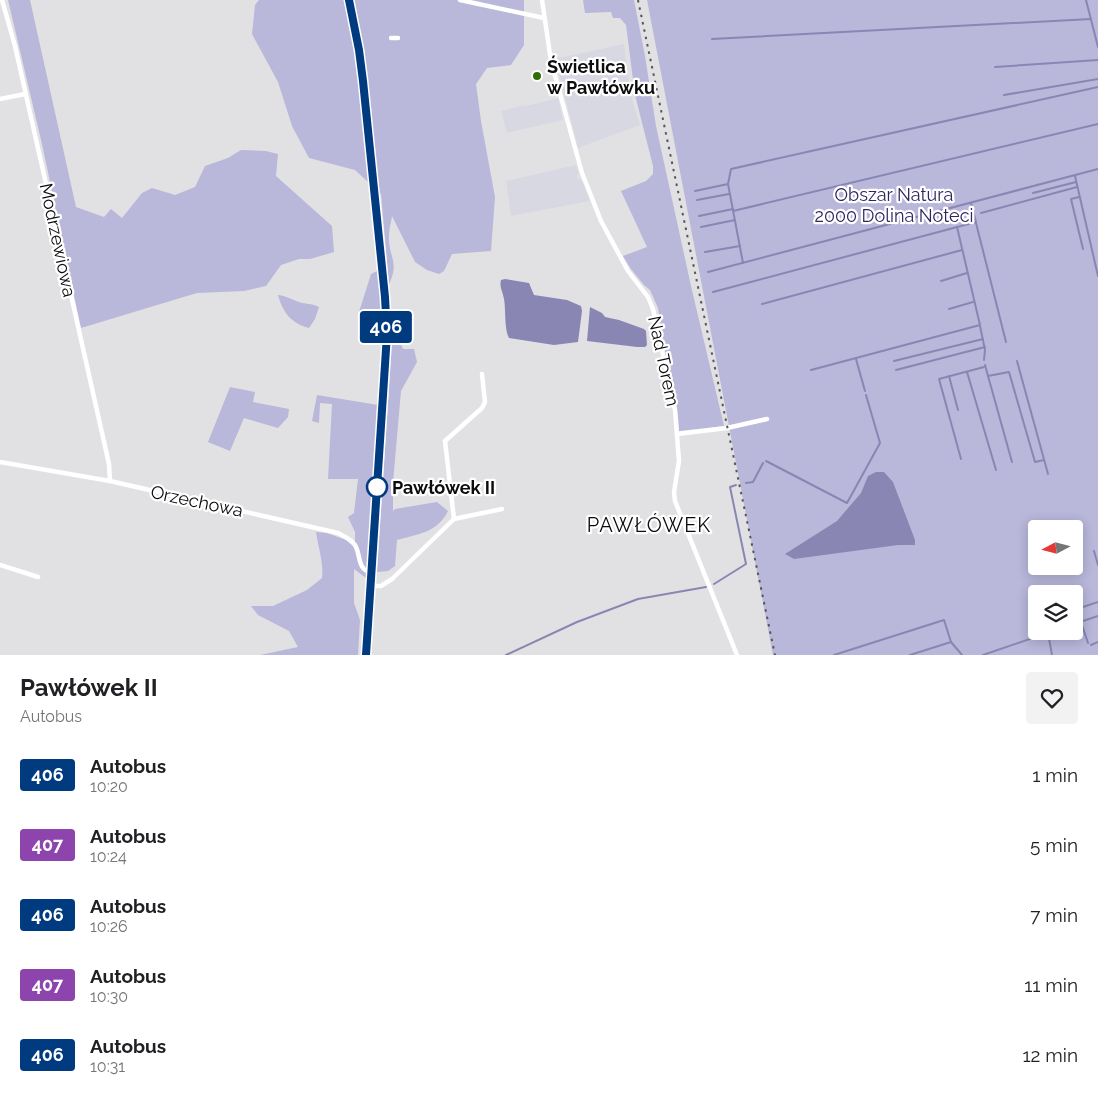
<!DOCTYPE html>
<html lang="pl">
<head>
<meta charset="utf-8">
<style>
  body { margin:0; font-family:Raleway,sans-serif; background:#f2f2f2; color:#202124; height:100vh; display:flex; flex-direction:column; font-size:19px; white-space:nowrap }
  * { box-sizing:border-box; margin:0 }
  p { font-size:16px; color:#757577 }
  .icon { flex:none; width:28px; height:28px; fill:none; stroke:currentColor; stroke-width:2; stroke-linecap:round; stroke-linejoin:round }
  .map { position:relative; height:655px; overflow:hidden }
  .panel { display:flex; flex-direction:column; background:#fff; flex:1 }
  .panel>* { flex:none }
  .badge { padding:0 10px; border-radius:4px; font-size:18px; line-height:32px }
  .needle { width:32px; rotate:263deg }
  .tools { position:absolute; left:1028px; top:520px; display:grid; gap:10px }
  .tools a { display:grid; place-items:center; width:55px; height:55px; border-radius:5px; background:#fff; box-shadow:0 2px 12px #0003; font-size:25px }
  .map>.badge { position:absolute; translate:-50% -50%; box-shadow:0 0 0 2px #fff }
  .round { display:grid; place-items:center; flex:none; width:52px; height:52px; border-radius:5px; background:#f2f2f2 }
  .headline { display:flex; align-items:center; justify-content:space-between; height:85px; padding:0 20px }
  h1 { font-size:24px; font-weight:700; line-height:38px }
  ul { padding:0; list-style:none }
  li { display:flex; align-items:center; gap:15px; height:70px; padding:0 20px }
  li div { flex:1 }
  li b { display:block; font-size:19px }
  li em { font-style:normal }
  li .badge { min-width:55px; font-weight:700; text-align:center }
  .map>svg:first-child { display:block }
</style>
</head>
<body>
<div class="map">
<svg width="1098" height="655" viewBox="0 0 1098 655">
  <rect width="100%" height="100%" fill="#e1e1e4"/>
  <g fill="#d8d8e3">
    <polygon points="624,44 631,96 640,125 578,148 555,59"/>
    <polygon points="558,98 563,120 507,133 501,111 520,106 530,105"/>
    <polygon points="576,165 579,173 577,177 583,182 590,201 511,216 506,181"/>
  </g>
  <g fill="#b9b7da" fill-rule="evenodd">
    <polygon points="8,0 30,0 76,207 104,217 111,209 122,218 142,193 152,188 175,195 195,187 205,166 228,158 241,150 266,151 278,154 276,176 332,226 334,252 310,259 299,259 281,265 266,286 244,291 197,293 81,328 42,144"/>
    <path d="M259,0H524V45L511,65L487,68L476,84L481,121L495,197L491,251L452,254L444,271L439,274L427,270L415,262L392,216C391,222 389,229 389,236C388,257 400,261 389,284L381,194L355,170L309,158L292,126L278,82L252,34L255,5Z"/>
    <polygon points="583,0 634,0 645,56 656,126 691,286 724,426 679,431 678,416 667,365 658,308 650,290 644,285 631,269 623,256 647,247 621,191 646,181 653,174 653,166 635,95 626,25 620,18 613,18 611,12 585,13"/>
    <path d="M647,0H1098V655H773ZM1036,529H1074V566H1036ZM1036,594H1074V631H1036Z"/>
    <polygon points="377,271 380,295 380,333 362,320 359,312 371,274"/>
    <path d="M278,295C288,296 294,301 302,303C309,304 313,304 319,307L315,319L309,328C291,323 283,313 278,295Z"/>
    <path d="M393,327L403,349H414L417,362L401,391L393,483V511L395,509L437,502L448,511C437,533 418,534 397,540L395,566L388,571L377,572Z"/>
    <polygon points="230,387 255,392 253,402 289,409 288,417 278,428 244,418 230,451 208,442"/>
    <path d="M317,395L378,405L366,578L354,569V603L360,620L358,655H260L298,647L289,631L258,615L251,606H273L307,590L322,578C324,563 318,547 316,532L327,533L346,540L355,548V532L348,517L354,513L358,479H328L332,404L320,403L319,423L312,421Z"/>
  </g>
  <g fill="#8986b4">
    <path d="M505,279L529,283L534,295L567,300L581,306L582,311L578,342L554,345L509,338C504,329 506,310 504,299C503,292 499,287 501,280Z"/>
    <polygon points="590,307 602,313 605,317 619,320 644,329 646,331 647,345 645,347 637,347 587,341"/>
    <polygon points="876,472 884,472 893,482 915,540 915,545 898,545 794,559 785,554 837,521 861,493 868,476"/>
  </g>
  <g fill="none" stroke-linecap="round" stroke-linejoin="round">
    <g stroke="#8986b4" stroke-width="2">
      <polyline points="1086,0 1098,47"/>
      <polyline points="712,39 1091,19"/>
      <polyline points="995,67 1098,60"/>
      <polyline points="1004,95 1098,79"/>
      <polyline points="1075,176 1098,276"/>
      <polyline points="695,191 728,184"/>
      <polyline points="1033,193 1076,182"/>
      <polyline points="1079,197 1071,199 1083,249"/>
      <polyline points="697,200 729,194"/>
      <polyline points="733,211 1098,124"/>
      <polyline points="981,213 1077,187"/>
      <polyline points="699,216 733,209"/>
      <polyline points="976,223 1006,342"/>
      <polyline points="701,227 735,220"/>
      <polyline points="705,252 740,246"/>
      <polyline points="743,263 728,184 731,169 1098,87"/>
      <polyline points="708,272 1098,169"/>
      <polyline points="941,281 967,273"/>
      <polyline points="713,292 976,222 971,203"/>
      <polyline points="762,304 962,250"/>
      <polyline points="949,309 973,302"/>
      <polyline points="980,326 985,350 984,360"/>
      <polyline points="856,359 865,391"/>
      <polyline points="894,361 983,339"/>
      <polyline points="1017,361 1048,474"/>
      <polyline points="985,365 988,376 1009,372 1035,462 1044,460"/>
      <polyline points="811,370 980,325 957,227"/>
      <polyline points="896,370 985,347"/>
      <polyline points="967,372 996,470"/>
      <polyline points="949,376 958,410"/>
      <polyline points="988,376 1012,462"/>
      <polyline points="961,459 939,379 984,367"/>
      <polyline points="766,461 847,503 880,443 866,395"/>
      <polyline points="746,483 753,482 763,463"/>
      <polyline points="1094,551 1098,565"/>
      <polyline points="714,584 746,564 730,487 736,485"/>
      <polyline points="1074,610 1098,602"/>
      <polyline points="1081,622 1088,643"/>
      <polyline points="1074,624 1098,616"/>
      <polyline points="1048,633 1052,655"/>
      <polyline points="1091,645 1098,642"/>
      <polyline points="506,655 577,622 638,599 706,587"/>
      <polyline points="834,655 944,620 951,642"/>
      <polyline points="910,655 951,642 962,655"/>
      <polyline points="983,655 1053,631"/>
    </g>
    <g stroke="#fff" stroke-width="4.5">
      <polyline points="2,0 15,46 109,464 110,481"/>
      <polyline points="460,0 544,18"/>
      <polyline points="542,0 551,61 582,173 601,221 628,271 648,297 653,309 675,410 679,461 674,492 675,501 737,655"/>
      <polyline points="391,38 398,38"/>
      <polyline points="0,99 25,94"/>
      <polyline points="677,434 727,428 767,419"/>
      <path d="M0,462L110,481L338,533C344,536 351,539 355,545C361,555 357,570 371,572"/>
      <polyline points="454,519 445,441 482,408 485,402 482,374"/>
      <polyline points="0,565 38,577"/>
      <polyline points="371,586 381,586 392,579 454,519 502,509"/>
    </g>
    <polyline stroke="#fff" stroke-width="7" points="349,0 359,50 363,81 385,297 387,334 366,655"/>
    <polyline stroke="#565658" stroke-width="2" stroke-dasharray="2.5 5" stroke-linecap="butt" points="638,0 775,655"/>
  </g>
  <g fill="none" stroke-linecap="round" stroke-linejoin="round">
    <g stroke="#fff" stroke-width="11">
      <polyline id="line" points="349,0 359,50 363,81 385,297 387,334 366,655"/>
    </g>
    <use href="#line" stroke="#003b80" stroke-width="8"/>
  </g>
  <circle fill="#2f6f03" stroke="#fff" stroke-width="2" cx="537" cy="76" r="5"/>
  <circle fill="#fff" stroke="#003b80" stroke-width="2.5" cx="377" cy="487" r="10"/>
  <g text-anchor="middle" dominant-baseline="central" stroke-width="4.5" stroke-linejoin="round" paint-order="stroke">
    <g font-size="18" font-weight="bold" fill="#0c0c0d" stroke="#fff" text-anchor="start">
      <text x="547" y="66">Świetlica<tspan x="547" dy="21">w Pawłówku</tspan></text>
    </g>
    <g font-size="18" fill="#2f255e" stroke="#fff">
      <text x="894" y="194">Obszar Natura<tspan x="894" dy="21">2000 Dolina Noteci</tspan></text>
    </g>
    <g font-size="18" fill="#0c0c0d" stroke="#fff">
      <text transform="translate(58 240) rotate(78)">Modrzewiowa</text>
      <text transform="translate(664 361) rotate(78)">Nad Torem</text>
      <text transform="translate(197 501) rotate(12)">Orzechowa</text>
    </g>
    <g font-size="18" font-weight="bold" fill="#0c0c0d" stroke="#fff" text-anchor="start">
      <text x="392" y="487">Pawłówek II</text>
    </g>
    <g font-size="20" letter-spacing="1" fill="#0c0c0d" stroke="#fff">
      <text x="649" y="525">PAWŁÓWEK</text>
    </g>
  </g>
</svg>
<div class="tools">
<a><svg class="needle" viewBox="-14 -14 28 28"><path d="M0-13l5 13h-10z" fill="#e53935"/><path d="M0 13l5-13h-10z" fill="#757577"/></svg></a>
<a><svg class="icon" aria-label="layers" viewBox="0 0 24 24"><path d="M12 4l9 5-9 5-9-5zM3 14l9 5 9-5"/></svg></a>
</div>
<b class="badge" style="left:386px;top:327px;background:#003b80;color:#fff">406</b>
</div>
<section class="panel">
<div class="headline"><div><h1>Pawłówek II</h1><p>Autobus</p></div><a class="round"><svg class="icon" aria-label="heart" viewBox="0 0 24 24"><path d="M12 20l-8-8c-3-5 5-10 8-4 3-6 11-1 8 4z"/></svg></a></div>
<ul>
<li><span class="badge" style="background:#003b80;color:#fff">406</span><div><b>Autobus</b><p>10:20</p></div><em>1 min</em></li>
<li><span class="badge" style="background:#8e44ad;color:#fff">407</span><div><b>Autobus</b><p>10:24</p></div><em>5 min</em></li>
<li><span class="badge" style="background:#003b80;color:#fff">406</span><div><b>Autobus</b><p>10:26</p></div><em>7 min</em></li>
<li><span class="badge" style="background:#8e44ad;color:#fff">407</span><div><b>Autobus</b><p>10:30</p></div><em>11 min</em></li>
<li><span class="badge" style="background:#003b80;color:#fff">406</span><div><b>Autobus</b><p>10:31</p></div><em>12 min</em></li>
</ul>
</section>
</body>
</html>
